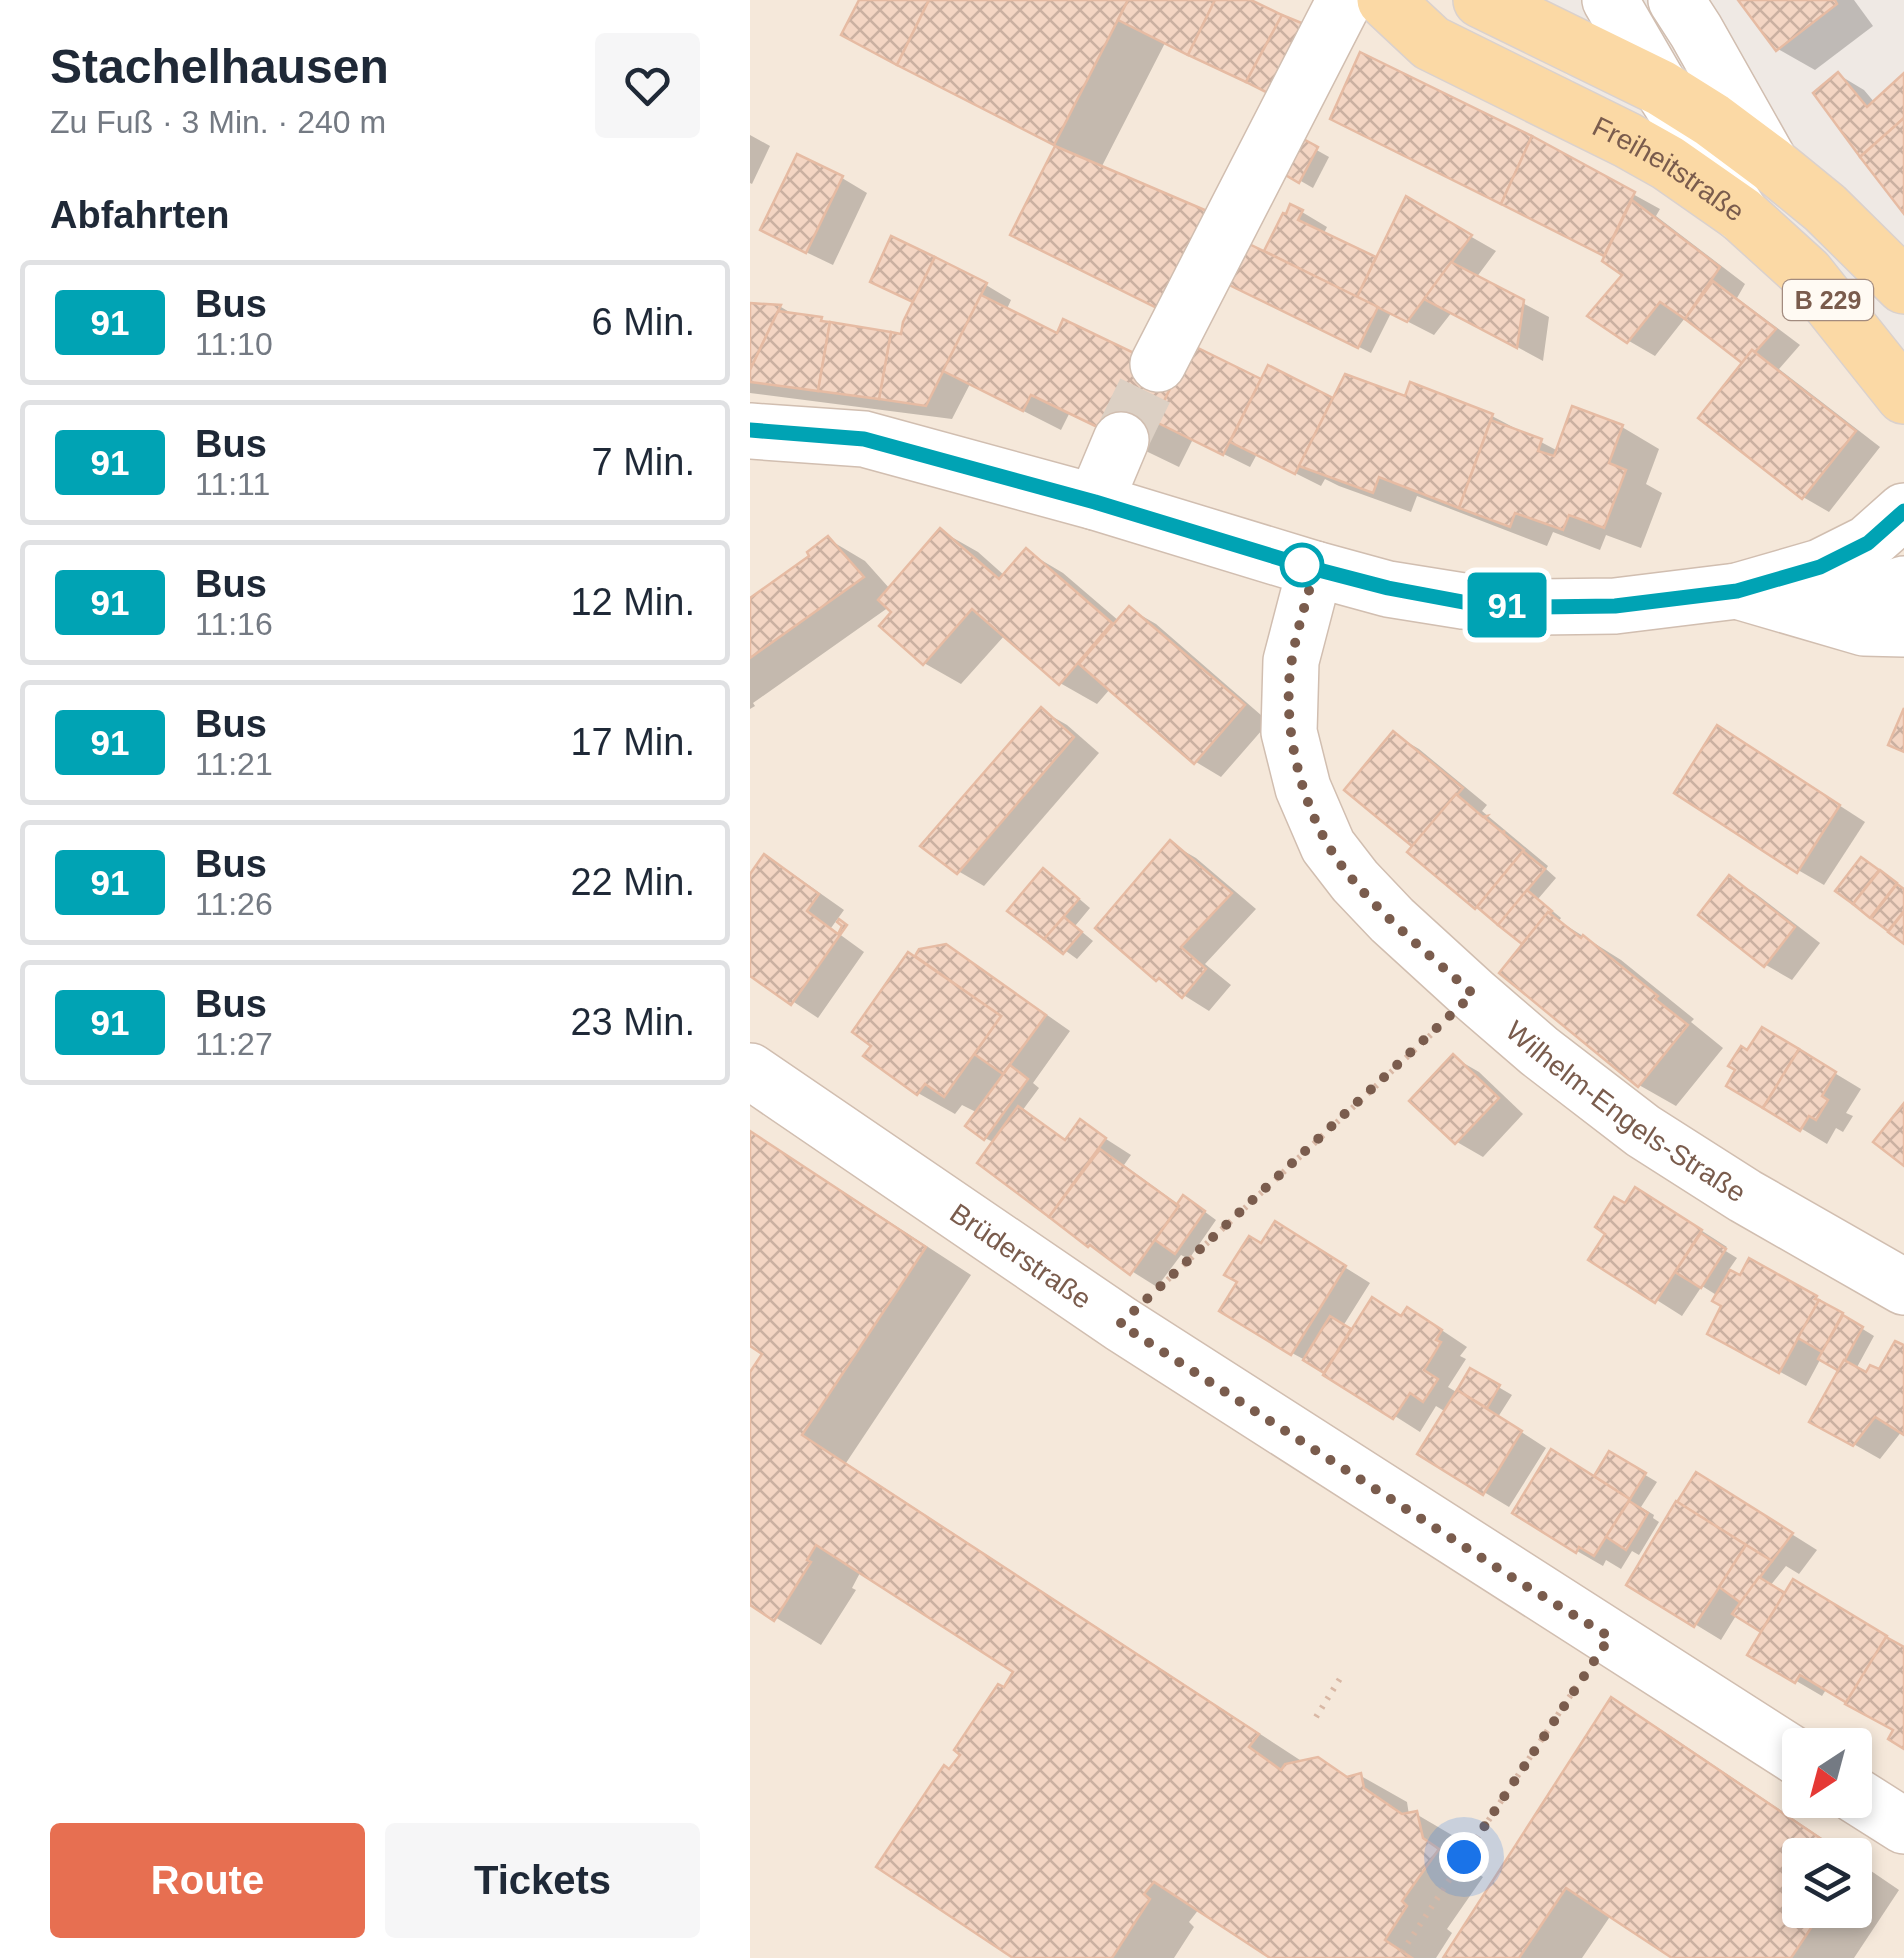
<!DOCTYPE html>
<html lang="de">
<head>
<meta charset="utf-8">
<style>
  body { margin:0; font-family:Helvetica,sans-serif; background:#f6f6f7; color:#1f2937; height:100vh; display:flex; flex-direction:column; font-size:38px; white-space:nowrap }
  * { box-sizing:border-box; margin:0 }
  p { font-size:32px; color:#747a83 }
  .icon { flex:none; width:55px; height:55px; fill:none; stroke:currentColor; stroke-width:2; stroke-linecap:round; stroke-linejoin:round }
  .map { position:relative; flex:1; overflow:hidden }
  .sheet { display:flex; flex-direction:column; background:#fff; width:750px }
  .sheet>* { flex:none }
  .badge { padding:0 20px; border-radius:8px; font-size:35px; line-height:65px }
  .needle { width:65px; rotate:216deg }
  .tools { position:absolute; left:1032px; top:1728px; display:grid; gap:20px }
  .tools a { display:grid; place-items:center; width:90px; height:90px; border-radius:10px; background:#fff; box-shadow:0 5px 15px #0003; font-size:50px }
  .you { position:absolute; width:50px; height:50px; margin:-25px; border:8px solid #fff; border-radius:50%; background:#1a73e8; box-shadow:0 0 0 15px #1a73e833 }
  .map>.badge { position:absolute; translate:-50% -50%; box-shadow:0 0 0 5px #fff }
  h2 { padding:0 50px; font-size:38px; line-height:90px }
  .round { display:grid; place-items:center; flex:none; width:105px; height:105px; border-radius:10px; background:#f6f6f7 }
  .summary { display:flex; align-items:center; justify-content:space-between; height:170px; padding:0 50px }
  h1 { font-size:48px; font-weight:700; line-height:75px }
  .primary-button { display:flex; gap:20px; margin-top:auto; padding:20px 50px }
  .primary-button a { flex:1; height:115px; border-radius:10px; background:#e76f51; color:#fff; font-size:40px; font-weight:700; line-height:115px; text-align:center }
  .primary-button a+a { background:#f6f6f7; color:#1f2937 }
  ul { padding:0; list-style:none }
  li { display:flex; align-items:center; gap:30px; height:125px; margin:0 20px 15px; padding:0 30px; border:5px solid #e0e1e3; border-radius:10px }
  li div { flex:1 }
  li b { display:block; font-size:38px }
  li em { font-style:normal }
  li .badge { min-width:110px; font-weight:700; text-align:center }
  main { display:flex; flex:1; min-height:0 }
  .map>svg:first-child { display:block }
</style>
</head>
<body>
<main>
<section class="sheet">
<div class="summary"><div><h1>Stachelhausen</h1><p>Zu Fuß · 3 Min. · 240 m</p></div><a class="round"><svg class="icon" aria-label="heart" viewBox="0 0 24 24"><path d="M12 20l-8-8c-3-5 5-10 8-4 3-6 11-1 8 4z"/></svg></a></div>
<h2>Abfahrten</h2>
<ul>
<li><span class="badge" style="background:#00a3b4;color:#fff">91</span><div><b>Bus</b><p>11:10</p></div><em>6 Min.</em></li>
<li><span class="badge" style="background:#00a3b4;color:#fff">91</span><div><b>Bus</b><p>11:11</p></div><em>7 Min.</em></li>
<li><span class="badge" style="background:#00a3b4;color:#fff">91</span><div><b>Bus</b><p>11:16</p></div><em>12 Min.</em></li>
<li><span class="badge" style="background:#00a3b4;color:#fff">91</span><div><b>Bus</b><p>11:21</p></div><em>17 Min.</em></li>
<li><span class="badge" style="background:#00a3b4;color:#fff">91</span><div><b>Bus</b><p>11:26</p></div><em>22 Min.</em></li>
<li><span class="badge" style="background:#00a3b4;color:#fff">91</span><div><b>Bus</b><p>11:27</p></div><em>23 Min.</em></li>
</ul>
<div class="primary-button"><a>Route</a><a>Tickets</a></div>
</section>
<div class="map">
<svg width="1154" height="1958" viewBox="0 0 1154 1958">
  <defs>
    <pattern id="building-cross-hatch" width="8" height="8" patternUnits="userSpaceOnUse" patternTransform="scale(2.5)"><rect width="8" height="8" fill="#f3d5c3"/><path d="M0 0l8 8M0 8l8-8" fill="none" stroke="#cab0a1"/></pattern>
  </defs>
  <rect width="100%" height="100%" fill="#fdf6ec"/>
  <path fill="#f5e8da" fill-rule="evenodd" d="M0,0H738L1154,396V1958H0ZM1050,1745H1105V1800H1050ZM1050,1855H1105V1910H1050Z"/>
  <polygon fill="#efe9e4" points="738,0 1154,0 1154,396"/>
  <g fill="#0003">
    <polygon points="111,0 495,0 415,43 351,168 529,261 552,212 577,227 573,235 627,261 657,200 746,251 726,278 799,317 793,361 702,312 684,335 641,313 621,353 478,281 453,331 301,256 264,234 308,147 131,56"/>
    <polygon points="991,0 1104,0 1123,26 1065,70 1028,49"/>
    <polygon points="1089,75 1114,90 1125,103 1154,76 1154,210"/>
    <polygon points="583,118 781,138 910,209 906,216 995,284 987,298 1050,345 1029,369 1130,447 1079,512 1053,497 995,362 935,318 905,356 879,341 841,316 876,274 857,257 620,139"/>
    <polygon points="0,135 20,146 2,184 0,183"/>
    <polygon points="547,139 579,157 563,188 530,169"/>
    <polygon points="92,178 117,193 83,265 39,244"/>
    <polygon points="236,285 261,300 256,311 308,336 429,377 443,348 512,382 519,368 584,401 656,399 742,416 808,451 872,427 909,449 896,484 912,493 891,548 856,535 850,550 803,532 797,546 667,496 661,512 589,486 575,479 571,486 507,454 500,467 443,439 429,467 319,414 311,430 220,384 202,419 0,393 0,305 31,307 46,316 71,320 80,325 154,336"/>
    <polygon points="191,531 228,552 255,576 276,551 313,573 369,621 380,609 406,624 519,722 471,777 446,762 360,689 347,704 310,683 255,635 211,684 174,663 144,612 139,607 3,703 5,706 0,709 0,601 62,556 78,539 115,561 140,589"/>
    <polygon points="291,710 317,725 349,753 234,886 208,871"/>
    <polygon points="643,734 669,749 737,805 732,811 798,866 796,869 806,878 788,899 811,918 809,921 871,960 944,1019 941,1022 973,1048 926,1106 889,1085 776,944 740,915 727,907 665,845"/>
    <polygon points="993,743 1115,822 1074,885 1048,870"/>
    <polygon points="420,843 446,858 506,909 455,964 481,985 459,1011 408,979 348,928"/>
    <polygon points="14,858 40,872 94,910 81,928 114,952 68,1018 0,973 0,878"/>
    <polygon points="1124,867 1154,890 1154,941 1089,890"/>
    <polygon points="294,872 306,879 340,908 325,926 343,941 327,959 261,911"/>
    <polygon points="979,878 1005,893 1070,943 1042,980 1016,965 951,915"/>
    <polygon points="196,947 223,963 320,1031 283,1083 289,1088 272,1111 317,1141 331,1123 381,1155 374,1165 429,1205 447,1206 466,1220 439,1259 431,1255 407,1287 340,1245 231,1162 245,1143 235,1138 228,1113 212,1105 205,1114 168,1093 175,964"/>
    <polygon points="1038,1045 1111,1089 1096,1113 1103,1116 1093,1132 1086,1128 1077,1144 979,1085 998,1054"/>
    <polygon points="703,1057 729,1072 773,1114 733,1157 707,1142"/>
    <polygon points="0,1131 221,1275 96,1463 553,1762 568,1759 600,1778 611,1776 657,1802 659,1815 666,1814 712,1841 719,1868 733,1877 697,1929 702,1933 686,1958 524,1958 449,1909 439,1922 444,1927 424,1958 267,1958 254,1690 266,1671 111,1571 102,1588 106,1590 71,1645 0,1602 0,1377 16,1353 0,1343"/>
    <polygon points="912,1205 977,1247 974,1250 987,1258 978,1271 991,1278 1000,1261 1092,1313 1090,1315 1124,1336 1106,1369 1117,1376 1130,1372 1154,1348 1154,1432 1152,1431 1130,1459 1063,1421 1092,1370 1071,1358 1056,1386 986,1348 974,1305 968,1296 952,1286 932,1316 842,1259 876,1206"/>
    <polygon points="551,1240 620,1283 593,1326 603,1332 653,1318 684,1325 717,1347 710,1356 716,1359 698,1387 708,1393 721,1371 762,1395 748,1417 796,1448 759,1507 734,1492 696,1412 686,1406 670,1432 568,1367 542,1353 512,1246"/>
    <polygon points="860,1454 907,1482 891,1507 904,1515 903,1518 909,1522 889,1555 882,1551 871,1569 856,1560 853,1566 827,1551 845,1478"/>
    <polygon points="973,1491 1067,1550 1049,1574 1036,1566 1020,1586 1036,1596 1154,1648 1154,1746 1147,1729 1077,1688 1072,1696 1000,1654 1014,1631 987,1614 971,1640 879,1584"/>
    <polygon points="861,1701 907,1727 1097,1855 1050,1855 1050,1910 1105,1910 1105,1860 1149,1890 1104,1958 927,1958 861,1915 832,1958 696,1958"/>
  </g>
  <g fill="url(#building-cross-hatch)" stroke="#e6bba3" stroke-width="2.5">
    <polygon points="109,0 179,0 147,65 91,35"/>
    <polygon points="179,0 378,0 304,145 147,65"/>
    <polygon points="378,0 465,0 438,55 368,20"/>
    <polygon points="465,0 501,0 532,15 496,82 438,55"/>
    <polygon points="988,0 1085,0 1087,4 1026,51"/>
    <polygon points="532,15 554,24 522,95 496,82"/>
    <polygon points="610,52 782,136 751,204 580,119"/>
    <polygon points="1088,72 1117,107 1154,73 1154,118 1110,157 1063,93"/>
    <polygon points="1154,118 1154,214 1110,157"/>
    <polygon points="546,135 568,147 549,183 527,170"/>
    <polygon points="782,136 885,192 854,256 751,204"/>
    <polygon points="305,146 464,214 415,312 260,235"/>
    <polygon points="47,154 93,176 56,253 10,230"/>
    <polygon points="656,196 722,235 657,322 607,297"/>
    <polygon points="882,200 970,267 935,319 910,302 877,343 837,316 872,275 852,261"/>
    <polygon points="540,204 553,210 548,220 626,257 607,297 514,251 533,213 536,214"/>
    <polygon points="141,236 185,257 163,302 120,282"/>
    <polygon points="493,241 628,307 608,348 473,282"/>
    <polygon points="185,257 237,283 176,406 129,399 141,332 151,334 153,322"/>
    <polygon points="701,262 774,300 767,348 674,299"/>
    <polygon points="963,281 1026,329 1005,352 1002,350 992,363 935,319"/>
    <polygon points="231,295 307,333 313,319 428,374 391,448 281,395 273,411 193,371"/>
    <polygon points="0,303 31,305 0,370"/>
    <polygon points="28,311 72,317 71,321 80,322 68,391 0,382 0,370"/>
    <polygon points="80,322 141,332 129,399 68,391"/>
    <polygon points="442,345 511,379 473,455 404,421"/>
    <polygon points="1002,350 1106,431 1052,499 948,418"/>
    <polygon points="518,365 583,398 545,474 480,442"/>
    <polygon points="595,374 655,396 660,382 743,414 709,508 629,477 623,493 549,466"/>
    <polygon points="822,406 873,425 859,463 876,470 854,528 819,515 813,530 765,513 760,527 709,508 741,420 792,439 788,451 804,456"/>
    <polygon points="190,528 249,579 276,548 362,623 309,685 222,609 173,665 129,626 141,612 128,600"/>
    <polygon points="78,536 114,577 0,658 0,598 59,556 57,552"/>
    <polygon points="379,606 495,705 444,764 329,664"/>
    <polygon points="291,707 324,737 207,874 170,846"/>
    <polygon points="1154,708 1154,752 1138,745"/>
    <polygon points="967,725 1090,805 1047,873 924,793"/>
    <polygon points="643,731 713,788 663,847 594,790"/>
    <polygon points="706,794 733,817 737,816 735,818 752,832 755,831 753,833 774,850 725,909 657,852"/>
    <polygon points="420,840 482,893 431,947 456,969 432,998 409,978 406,981 345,928"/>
    <polygon points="773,851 795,869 748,925 727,907"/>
    <polygon points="14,854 69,894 57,911 88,934 92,926 87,922 89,919 97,925 41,1005 0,976 0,874"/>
    <polygon points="1111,857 1129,870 1103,904 1085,891"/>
    <polygon points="293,868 329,899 294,939 257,911"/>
    <polygon points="1130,870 1147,883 1120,918 1103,904"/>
    <polygon points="979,875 1045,927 1014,967 948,915"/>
    <polygon points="1147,884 1154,889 1154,911 1138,931 1121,918"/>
    <polygon points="777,890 802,911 800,913 798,912 772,944 748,925"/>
    <polygon points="798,912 831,938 833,935 908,996 905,999 938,1025 888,1087 749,973"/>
    <polygon points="1154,912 1154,944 1138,932"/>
    <polygon points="314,917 332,932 313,954 294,939"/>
    <polygon points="196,944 296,1015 253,1074 224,1054 251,1016 165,956 169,949"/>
    <polygon points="158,952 251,1016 194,1097 175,1084 167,1095 113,1056 121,1046 102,1032"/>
    <polygon points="1012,1027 1049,1049 1013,1108 976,1086 985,1070 978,1066 991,1046 997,1050"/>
    <polygon points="1049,1049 1086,1072 1072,1096 1078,1100 1066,1120 1059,1116 1050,1131 1013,1108"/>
    <polygon points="703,1054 749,1098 705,1144 659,1101"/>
    <polygon points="260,1065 278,1079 234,1140 215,1126"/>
    <polygon points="1154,1103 1154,1166 1123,1142"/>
    <polygon points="268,1106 315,1140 330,1119 356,1138 299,1217 227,1163"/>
    <polygon points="0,1131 176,1247 52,1435 509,1734 499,1747 531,1770 535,1764 568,1757 597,1777 611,1773 614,1788 652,1814 667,1811 673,1838 689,1849 652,1901 657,1906 635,1940 662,1958 520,1958 404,1882 394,1894 400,1899 362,1958 263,1958 126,1867 194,1765 199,1769 210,1755 204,1750 248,1684 254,1687 263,1672 66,1545 57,1560 61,1562 24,1621 0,1605 0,1372 12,1354 0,1346"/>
    <polygon points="350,1149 429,1206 380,1275 340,1245 338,1247 299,1217"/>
    <polygon points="885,1187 952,1230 905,1303 838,1260 855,1234 845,1227 864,1197 875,1203"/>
    <polygon points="433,1195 455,1211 425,1254 405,1240 429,1206 427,1204"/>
    <polygon points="525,1221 596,1266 541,1355 469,1311 487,1282 474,1275 499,1236 511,1243"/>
    <polygon points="951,1233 976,1249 951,1288 925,1272"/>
    <polygon points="999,1258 1067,1296 1065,1299 1069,1300 1029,1373 957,1334 971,1306 962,1301 980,1270 990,1275"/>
    <polygon points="622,1297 651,1316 657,1307 692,1330 686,1340 691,1342 674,1370 688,1379 673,1402 660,1393 643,1419 573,1375"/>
    <polygon points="1069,1300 1093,1313 1072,1352 1048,1338"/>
    <polygon points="1093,1315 1113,1327 1089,1371 1068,1359"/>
    <polygon points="580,1316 601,1329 574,1373 553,1360"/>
    <polygon points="1145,1341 1154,1345 1154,1435 1125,1417 1103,1446 1059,1422 1094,1360 1116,1372 1120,1365 1129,1369"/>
    <polygon points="720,1368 750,1385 737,1408 707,1390"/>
    <polygon points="707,1390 772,1431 733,1495 667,1454"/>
    <polygon points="801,1449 880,1499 844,1556 829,1547 826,1553 762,1513"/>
    <polygon points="859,1451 896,1473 880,1499 844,1476"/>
    <polygon points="946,1472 1043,1533 1022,1561 927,1502"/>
    <polygon points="879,1501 898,1513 876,1550 856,1537"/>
    <polygon points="926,1501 996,1545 944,1627 876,1585"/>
    <polygon points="996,1545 1022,1561 991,1603 969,1587"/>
    <polygon points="1009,1577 1035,1593 1011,1632 982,1614"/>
    <polygon points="1043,1579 1137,1636 1097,1703 1050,1675 1045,1683 997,1655"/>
    <polygon points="1136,1637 1154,1647 1154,1749 1138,1739 1143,1730 1095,1704"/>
    <polygon points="861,1697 1095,1855 1050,1855 1050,1910 1073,1910 1041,1958 922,1958 816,1888 769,1958 693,1958"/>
  </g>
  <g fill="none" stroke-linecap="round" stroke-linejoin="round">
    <polyline stroke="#dcd0c4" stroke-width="55" stroke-dasharray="55 28" stroke-linecap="butt" points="371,440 408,364"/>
    <g stroke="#d1beb0" stroke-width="58">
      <g id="minor">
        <polyline points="860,0 911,88 991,214"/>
        <polyline points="926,0 946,31 1021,164"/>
        <polyline points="408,364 595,0"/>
        <polyline points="0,431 114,439 345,502 565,569 638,589 713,601 789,607 865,606 987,591 1070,567 1118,543 1154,511"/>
        <polyline points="345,502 371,440"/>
        <path id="s1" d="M565,569L541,661L539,732L553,788L578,846L605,881L642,920L723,994L789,1051L893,1131L995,1196L1154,1287"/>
        <polyline points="987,591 1114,628 1154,629"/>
        <polyline points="1063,594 1132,591 1154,584"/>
        <path id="s2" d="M0,1071L371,1324L1050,1759"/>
        <polyline points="1105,1795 1154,1826"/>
      </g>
    </g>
    <g stroke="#dad1cd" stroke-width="58">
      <g id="major">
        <path id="s3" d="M635,0L681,43L877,140L918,163L991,214L1056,273L1154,396"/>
        <polyline points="731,0 911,88 962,120 1021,164 1075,208 1154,286"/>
      </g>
    </g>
    <g stroke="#d9b8a5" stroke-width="6" stroke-dasharray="2.5 8" stroke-linecap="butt">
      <polyline points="410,1287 686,1030"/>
      <polyline points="566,1717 591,1677"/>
      <polyline points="652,1952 830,1681"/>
    </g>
    <use href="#minor" stroke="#fff" stroke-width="55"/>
    <use href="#major" stroke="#fbd9a5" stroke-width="55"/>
  </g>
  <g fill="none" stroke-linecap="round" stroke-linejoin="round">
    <g stroke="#fff" stroke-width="22">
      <polyline id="line" points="0,430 114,439 345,502 565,569 638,588 713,602 788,607 865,606 987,591 1070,567 1118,543 1154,511"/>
    </g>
    <use href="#line" stroke="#00a3b4" stroke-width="15"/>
    <path stroke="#7a5c4d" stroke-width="10" stroke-dasharray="0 18" d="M552,565L565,569C557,599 547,629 542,659C531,717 548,794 578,845C608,898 678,953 723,994L370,1324L766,1580L860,1637L714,1857"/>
  </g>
  <circle fill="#fff" stroke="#00a3b4" stroke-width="5" cx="552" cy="565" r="20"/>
  <g text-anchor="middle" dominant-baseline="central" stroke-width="8" stroke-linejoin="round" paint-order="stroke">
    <rect fill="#fffaf3" stroke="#a28b7f" stroke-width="2.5" x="1033" y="280" width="90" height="40" rx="8"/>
    <g font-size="25" font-weight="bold" fill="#7a5c4d">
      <text x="1078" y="300">B 229</text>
    </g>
    <g font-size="28" fill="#7a5c4d" stroke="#fffaf3">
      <text stroke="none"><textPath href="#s3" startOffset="332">Freiheitstraße</textPath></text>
      <text stroke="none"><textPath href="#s1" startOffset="688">Wilhelm-Engels-Straße</textPath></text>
      <text stroke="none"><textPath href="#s2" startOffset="328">Brüderstraße</textPath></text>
    </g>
  </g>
</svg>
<div class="tools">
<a><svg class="needle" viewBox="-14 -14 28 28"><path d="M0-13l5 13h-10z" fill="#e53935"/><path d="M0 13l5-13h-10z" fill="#747a83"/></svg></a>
<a><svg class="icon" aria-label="layers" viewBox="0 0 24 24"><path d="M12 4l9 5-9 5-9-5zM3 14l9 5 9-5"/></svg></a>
</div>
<div class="you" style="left:714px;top:1857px"></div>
<b class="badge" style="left:757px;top:605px;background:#00a3b4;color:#fff">91</b>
</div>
</main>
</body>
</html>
